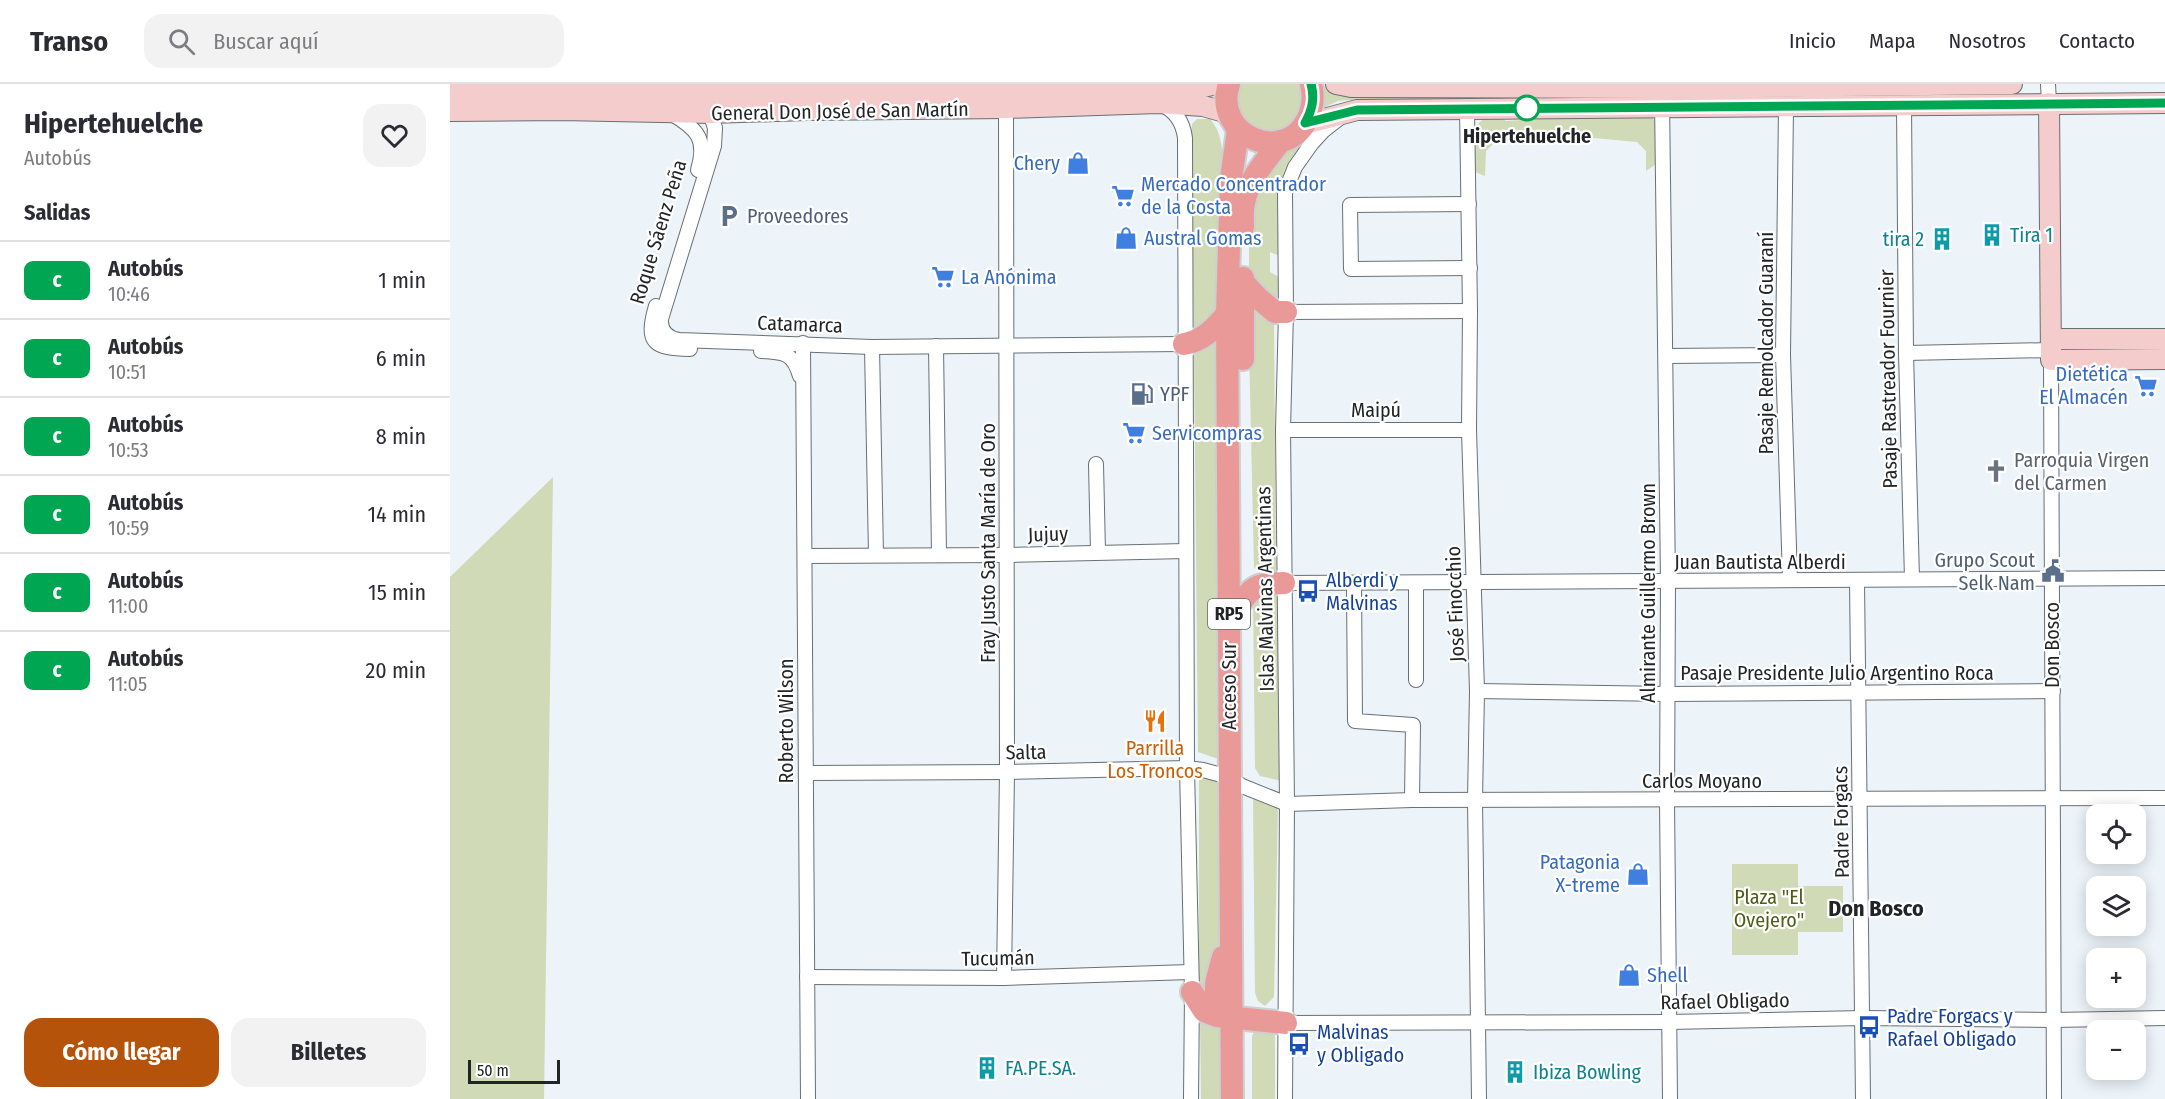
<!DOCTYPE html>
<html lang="es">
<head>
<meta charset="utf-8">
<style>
  body { margin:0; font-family:"Fira Sans Condensed",sans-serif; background:#f2f2f3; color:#2b2b33; height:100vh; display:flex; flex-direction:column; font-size:22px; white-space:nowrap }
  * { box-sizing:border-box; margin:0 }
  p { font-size:20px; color:#7c7c81 }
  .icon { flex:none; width:33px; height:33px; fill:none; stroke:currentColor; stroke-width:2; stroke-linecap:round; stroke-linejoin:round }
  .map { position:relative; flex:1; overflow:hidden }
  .side { display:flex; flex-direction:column; background:#fff; width:450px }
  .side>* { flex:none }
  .badge { padding:0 12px; border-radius:9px; font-size:21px; line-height:39px }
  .controls { position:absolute; left:1636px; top:720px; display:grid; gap:12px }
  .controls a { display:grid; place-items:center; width:60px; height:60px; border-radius:12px; background:#fff; box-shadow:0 3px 15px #0003; font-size:30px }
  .scale { position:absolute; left:18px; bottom:15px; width:92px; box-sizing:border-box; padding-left:6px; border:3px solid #222527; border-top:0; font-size:16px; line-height:21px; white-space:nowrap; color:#222527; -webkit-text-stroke:4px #fff; paint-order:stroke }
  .map>.badge { position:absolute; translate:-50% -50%; box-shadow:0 0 0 3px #fff }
  h2 { padding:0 24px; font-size:22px; line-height:54px }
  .round { display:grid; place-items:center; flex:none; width:63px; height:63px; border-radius:18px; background:#f2f2f3 }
  .head { display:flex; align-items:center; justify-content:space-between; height:102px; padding:0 24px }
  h1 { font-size:28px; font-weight:700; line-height:45px }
  .cta { display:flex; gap:12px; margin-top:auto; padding:12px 24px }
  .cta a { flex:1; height:69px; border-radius:18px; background:#b45309; color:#fff; font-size:24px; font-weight:700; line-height:69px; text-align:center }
  .cta a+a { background:#f2f2f3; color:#2b2b33 }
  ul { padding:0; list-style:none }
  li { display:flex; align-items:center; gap:18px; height:78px; padding:0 24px; border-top:2px solid #e1e1e2 }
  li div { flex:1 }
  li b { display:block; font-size:22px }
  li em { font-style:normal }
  li .badge { min-width:66px; font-weight:700; text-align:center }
  header { display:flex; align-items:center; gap:36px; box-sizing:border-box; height:84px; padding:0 30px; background:#fff; border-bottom:2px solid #e1e1e2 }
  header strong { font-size:28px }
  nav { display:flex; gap:33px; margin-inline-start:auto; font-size:21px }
  .search { width:420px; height:54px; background:#f2f2f3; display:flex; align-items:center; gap:15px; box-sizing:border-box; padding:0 21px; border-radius:18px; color:#7c7c81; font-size:22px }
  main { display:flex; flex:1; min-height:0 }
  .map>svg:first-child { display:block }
</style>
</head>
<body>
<header>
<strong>Transo</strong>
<div class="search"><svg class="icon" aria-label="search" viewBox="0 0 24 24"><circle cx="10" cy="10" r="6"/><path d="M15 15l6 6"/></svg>Buscar aquí</div>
<nav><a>Inicio</a><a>Mapa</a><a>Nosotros</a><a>Contacto</a></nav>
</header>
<main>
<section class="side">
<div class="head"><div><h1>Hipertehuelche</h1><p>Autobús</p></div><a class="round"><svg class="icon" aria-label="heart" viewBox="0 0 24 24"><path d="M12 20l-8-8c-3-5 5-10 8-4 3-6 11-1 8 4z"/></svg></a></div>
<h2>Salidas</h2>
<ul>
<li><span class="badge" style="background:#00a651;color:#fff">c</span><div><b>Autobús</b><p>10:46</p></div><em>1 min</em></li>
<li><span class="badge" style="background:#00a651;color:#fff">c</span><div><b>Autobús</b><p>10:51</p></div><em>6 min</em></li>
<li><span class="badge" style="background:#00a651;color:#fff">c</span><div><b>Autobús</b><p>10:53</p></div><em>8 min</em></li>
<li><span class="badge" style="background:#00a651;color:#fff">c</span><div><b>Autobús</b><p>10:59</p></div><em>14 min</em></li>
<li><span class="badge" style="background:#00a651;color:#fff">c</span><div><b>Autobús</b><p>11:00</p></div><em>15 min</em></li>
<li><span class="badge" style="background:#00a651;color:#fff">c</span><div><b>Autobús</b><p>11:05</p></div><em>20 min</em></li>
</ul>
<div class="cta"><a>Cómo llegar</a><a>Billetes</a></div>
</section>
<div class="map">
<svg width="1715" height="1015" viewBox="0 0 1715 1015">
  <rect width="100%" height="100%" fill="#ecf3f9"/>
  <g fill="#d0dab6">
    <polygon points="787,0 851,0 854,20 842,41 831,47 807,48 788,32"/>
    <polygon points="872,1 889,8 1192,13 899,16 888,17 869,26"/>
    <path d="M1092,30L1202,33L1207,39L1206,80L1196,87V67L1187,58L1111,51L1044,59L1036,67L1035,92L1025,88V47C1029,35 1036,33 1047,31L1056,37L1089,35Z"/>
    <path d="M747,35H760C770,46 771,58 773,72L770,229L744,253L741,59L742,40Z"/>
    <path d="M857,54L859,56C853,61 847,67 842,73C822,100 828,140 830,172L820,168V188L829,193L827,222L799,196V146L808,103L833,72Z"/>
    <polygon points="798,217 824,235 826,490 804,484"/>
    <polygon points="772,248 774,677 748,668 744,272"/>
    <polygon points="103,393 94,1015 0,1015 0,493"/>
    <polygon points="828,509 832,697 810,692 805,684 803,513"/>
    <polygon points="749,693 774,699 771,847 760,898 749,907"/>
    <polygon points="803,715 828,722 824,913 815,922 808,917 805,909"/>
    <polygon points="1282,780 1348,780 1348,802 1393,802 1393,848 1348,848 1348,871 1282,871"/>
    <polygon points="750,930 764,941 777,947 777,1015 751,1015"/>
    <polygon points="806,945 821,946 825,952 825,1015 802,1015 802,952"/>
  </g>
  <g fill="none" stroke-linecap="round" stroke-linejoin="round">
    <g stroke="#697075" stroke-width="16">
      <g id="street">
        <polyline points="1598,0 1599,19"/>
        <polyline points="1212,15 1218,498 1217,717 1220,1015"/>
        <path d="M710,20C725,26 733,38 735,54L737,684L742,908L741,1015"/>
        <polyline points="1454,21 1456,269 1462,495"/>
        <path d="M258,23L265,44L264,62L211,235C210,247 217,254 229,256L422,263L734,260"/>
        <polyline points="1336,23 1333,271 1340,496"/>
        <polyline points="1017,24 1020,227 1019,346 1027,607 1025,716 1029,1015"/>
        <path d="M222,30C248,45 257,56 248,86"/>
        <polyline points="1019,120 900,121 901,185 1020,184"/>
        <path d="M206,222C195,260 204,264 240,265"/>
        <polyline points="836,228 1020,227"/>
        <polyline points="353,259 358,1015"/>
        <polyline points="486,262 489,471"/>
        <polyline points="422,263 426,471"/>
        <path d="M311,267C333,268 343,268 350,292"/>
        <polyline points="1456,269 1601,266"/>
        <polyline points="1216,272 1333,271"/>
        <polyline points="1601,276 1604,1015"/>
        <polyline points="833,346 1019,346"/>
        <polyline points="646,380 648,468"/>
        <polyline points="355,472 557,471 736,467"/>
        <polyline points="1407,497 1413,1015"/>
        <polyline points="834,499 1715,494"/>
        <polyline points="904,499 905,637 963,641 962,716"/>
        <polyline points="966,596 966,499"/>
        <polyline points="1027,607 1218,610 1603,607"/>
        <polyline points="356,689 557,688 737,684 753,686 779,693 792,702 837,720 962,716 1715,714"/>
        <polyline points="357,893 554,894 740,888"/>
        <polyline points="554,894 557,688 556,24"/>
        <polyline points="836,939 1219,938 1413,934 1603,936 1715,934"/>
        <polyline points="835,1015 837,720 833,346 836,228 835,108 845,83 862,59 873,47 891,33"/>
      </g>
    </g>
    <g stroke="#697075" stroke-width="22">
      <g id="secondary">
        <polyline points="886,0 901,3 1211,4 1562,0"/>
        <polyline points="0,10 503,10 741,6 766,0"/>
        <polyline points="1599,19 1601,276 1715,275"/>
        <polyline points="0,27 111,26 261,29 357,26 556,24 708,19 753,22 778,29"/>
        <polyline points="855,40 907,26 1715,19"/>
        <polyline points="1601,255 1715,255"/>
      </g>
    </g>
    <g stroke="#cecfcf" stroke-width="26">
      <g id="primary">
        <path d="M779,0C762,51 833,82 857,36C863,24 864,12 861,0"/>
        <path d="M793,143C793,135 792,126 794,119C798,96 817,75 831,57"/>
        <polyline points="793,198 808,214 825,228 836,228"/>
        <path d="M734,260C753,257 765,244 777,230"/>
        <polyline points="793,275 793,194"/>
        <path d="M792,517C805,499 813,500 834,499"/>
        <path d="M773,873C765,904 759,909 782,934"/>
        <polyline points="742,908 754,927 767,932 836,939"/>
        <polyline points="782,1015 777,230 781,95 788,46"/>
      </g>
    </g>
    <use href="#street" stroke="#fff" stroke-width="14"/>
    <use href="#secondary" stroke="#f4cccc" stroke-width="20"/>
    <use href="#primary" stroke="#e99998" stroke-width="22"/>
  </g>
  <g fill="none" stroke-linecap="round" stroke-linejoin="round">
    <g stroke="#fff" stroke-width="14">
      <path id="line" d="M861,0C865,15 862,26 855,39L907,26L1715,19"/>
    </g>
    <use href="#line" stroke="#00a651" stroke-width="9"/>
  </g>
  <defs>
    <g id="shop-bare" transform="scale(1.8)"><path d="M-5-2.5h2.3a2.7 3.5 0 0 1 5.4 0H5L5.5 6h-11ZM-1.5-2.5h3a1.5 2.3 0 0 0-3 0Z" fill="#3f7fe0" stroke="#fff" stroke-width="2.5" paint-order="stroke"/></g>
    <g id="supermarket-bare" transform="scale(1.8)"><path d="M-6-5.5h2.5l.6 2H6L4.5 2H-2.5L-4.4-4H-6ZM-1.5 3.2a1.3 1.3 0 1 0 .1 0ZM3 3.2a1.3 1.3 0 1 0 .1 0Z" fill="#3f7fe0" stroke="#fff" stroke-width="2.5" paint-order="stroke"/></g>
    <g id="parking-bare" transform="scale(1.8)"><path d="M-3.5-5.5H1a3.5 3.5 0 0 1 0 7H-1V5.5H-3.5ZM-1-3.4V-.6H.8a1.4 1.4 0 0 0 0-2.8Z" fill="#5c6f8a" stroke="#fff" stroke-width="2.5" paint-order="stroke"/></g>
    <g id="building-bare" transform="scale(1.8)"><path d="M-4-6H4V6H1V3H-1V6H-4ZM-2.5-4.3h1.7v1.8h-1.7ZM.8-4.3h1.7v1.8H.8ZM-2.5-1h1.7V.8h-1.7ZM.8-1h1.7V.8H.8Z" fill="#0f9aa8" stroke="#fff" stroke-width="2.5" paint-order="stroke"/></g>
    <g id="fuel-bare" transform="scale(1.8)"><path d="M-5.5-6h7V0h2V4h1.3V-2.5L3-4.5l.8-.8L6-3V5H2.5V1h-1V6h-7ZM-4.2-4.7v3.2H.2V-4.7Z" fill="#5c6f8a" stroke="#fff" stroke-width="2.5" paint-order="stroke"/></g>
    <g id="church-bare" transform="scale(1.8)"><path d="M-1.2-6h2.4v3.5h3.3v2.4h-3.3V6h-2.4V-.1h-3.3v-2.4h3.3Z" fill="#6b7280" stroke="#fff" stroke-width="2.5" paint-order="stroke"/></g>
    <g id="civic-bare" transform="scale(1.8)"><path d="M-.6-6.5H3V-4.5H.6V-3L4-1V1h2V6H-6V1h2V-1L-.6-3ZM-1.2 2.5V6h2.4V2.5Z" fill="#5c6f8a" stroke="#fff" stroke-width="2.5" paint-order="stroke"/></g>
    <g id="bus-bare" transform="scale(1.8)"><path d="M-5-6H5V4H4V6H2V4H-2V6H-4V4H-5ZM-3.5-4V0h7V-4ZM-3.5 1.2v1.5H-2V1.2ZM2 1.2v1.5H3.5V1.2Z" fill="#1a4fb4" stroke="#fff" stroke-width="2.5" paint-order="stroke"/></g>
    <g id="restaurant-bare" transform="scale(1.8)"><path d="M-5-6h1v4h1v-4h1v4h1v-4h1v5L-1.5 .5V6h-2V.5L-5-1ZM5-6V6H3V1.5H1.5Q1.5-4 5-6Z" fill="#e8710a" stroke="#fff" stroke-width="2.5" paint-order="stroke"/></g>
  </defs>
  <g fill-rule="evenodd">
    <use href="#shop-bare" x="628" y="79"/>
    <use href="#supermarket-bare" x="673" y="112"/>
    <use href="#parking-bare" x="279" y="132"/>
    <use href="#building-bare" x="1542" y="151"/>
    <use href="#shop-bare" x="676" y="154"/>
    <use href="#building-bare" x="1492" y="155"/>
    <use href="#supermarket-bare" x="493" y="193"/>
    <use href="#supermarket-bare" x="1696" y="302"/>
    <use href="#fuel-bare" x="692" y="310"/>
    <use href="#supermarket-bare" x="684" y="349"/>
    <use href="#church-bare" x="1546" y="387"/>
    <use href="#civic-bare" x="1603" y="487"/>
    <use href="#bus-bare" x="858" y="507"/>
    <use href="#restaurant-bare" x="705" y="637"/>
    <use href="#shop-bare" x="1188" y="790"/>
    <use href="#shop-bare" x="1179" y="891"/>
    <use href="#bus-bare" x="1419" y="943"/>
    <use href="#bus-bare" x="849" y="960"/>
    <use href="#building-bare" x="537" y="984"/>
    <use href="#building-bare" x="1065" y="988"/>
  </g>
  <circle fill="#fff" stroke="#00a651" stroke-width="3" cx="1077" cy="24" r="12"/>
  <g text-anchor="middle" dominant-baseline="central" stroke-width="4.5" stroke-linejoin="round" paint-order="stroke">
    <rect fill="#fff" stroke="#646668" stroke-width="1.5" x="758" y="515" width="42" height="30" rx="4.5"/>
    <g font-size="18" font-weight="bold" fill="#222527">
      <text x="779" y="530">RP5</text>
    </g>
    <g font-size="20" fill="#222527" stroke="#fff">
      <text transform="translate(390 27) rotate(-1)">General Don José de San Martín</text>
      <text transform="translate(208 148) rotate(-73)">Roque Sáenz Peña</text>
      <text transform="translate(350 240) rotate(2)">Catamarca</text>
      <text transform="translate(1316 259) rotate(-90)">Pasaje Remolcador Guaraní</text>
      <text transform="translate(1438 295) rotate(-91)">Pasaje Rastreador Fournier</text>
      <text x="926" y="326">Maipú</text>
      <text transform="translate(598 450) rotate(-2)">Jujuy</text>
      <text transform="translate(538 459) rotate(-90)">Fray Justo Santa María de Oro</text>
      <text x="1310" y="478">Juan Bautista Alberdi</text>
      <text transform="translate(815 505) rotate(-91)">Islas Malvinas Argentinas</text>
      <text transform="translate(1198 509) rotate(-90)">Almirante Guillermo Brown</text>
      <text transform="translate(1005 520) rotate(-92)">José Finocchio</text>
      <text transform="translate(1602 561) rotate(-90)">Don Bosco</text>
      <text x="1387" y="589">Pasaje Presidente Julio Argentino Roca</text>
      <text transform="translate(779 602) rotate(-90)">Acceso Sur</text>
      <text transform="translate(336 637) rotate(-90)">Roberto Wilson</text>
      <text transform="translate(576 668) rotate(-1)">Salta</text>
      <text x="1252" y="697">Carlos Moyano</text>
      <text transform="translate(1391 738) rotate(-91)">Padre Forgacs</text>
      <text transform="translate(548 874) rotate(-1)">Tucumán</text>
      <text transform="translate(1275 917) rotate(-1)">Rafael Obligado</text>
    </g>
    <g font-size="20" font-weight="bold" fill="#222527" stroke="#fff">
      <text x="1077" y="52">Hipertehuelche</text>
    </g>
    <g font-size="20" fill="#366cbe" stroke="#fff" text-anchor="start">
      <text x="610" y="79" text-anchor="end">Chery</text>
      <text x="691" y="100">Mercado Concentrador<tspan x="691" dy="23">de la Costa</tspan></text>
      <text x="694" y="154">Austral Gomas</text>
      <text x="511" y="193">La Anónima</text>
      <text x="1678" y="290" text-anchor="end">Dietética<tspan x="1678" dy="23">El Almacén</tspan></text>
      <text x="702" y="349">Servicompras</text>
      <text x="1170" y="778" text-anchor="end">Patagonia<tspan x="1170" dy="23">X-treme</tspan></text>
      <text x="1197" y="891">Shell</text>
    </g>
    <g font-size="20" fill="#4e5e75" stroke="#fff" text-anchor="start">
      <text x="297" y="132">Proveedores</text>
      <text x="710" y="310">YPF</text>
      <text x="1585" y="476" text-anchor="end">Grupo Scout<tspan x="1585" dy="23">Selk Nam</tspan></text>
    </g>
    <g font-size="20" fill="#0d838f" stroke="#fff" text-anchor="start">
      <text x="1560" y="151">Tira 1</text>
      <text x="1474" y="155" text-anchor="end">tira 2</text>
      <text x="555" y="984">FA.PE.SA.</text>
      <text x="1083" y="988">Ibiza Bowling</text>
    </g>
    <g font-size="20" fill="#5b616d" stroke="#fff" text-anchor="start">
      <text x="1564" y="376">Parroquia Virgen<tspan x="1564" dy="23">del Carmen</tspan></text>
    </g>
    <g font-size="20" fill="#164399" stroke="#fff" text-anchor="start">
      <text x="876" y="496">Alberdi y<tspan x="876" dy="23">Malvinas</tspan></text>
      <text x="1437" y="932">Padre Forgacs y<tspan x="1437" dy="23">Rafael Obligado</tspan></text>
      <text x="867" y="948">Malvinas<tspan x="867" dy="23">y Obligado</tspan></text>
    </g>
    <g font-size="20" fill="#c56008" stroke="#fff">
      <text x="705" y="664">Parrilla<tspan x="705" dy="23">Los Troncos</tspan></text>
    </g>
    <g font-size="20" fill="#4f5c15" stroke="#fff">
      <text x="1319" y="813">Plaza "El<tspan x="1319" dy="23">Ovejero"</tspan></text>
    </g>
    <g font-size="22" font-weight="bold" fill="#222527" stroke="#fff">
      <text x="1426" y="824">Don Bosco</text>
    </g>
  </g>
</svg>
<div class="controls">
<a><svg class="icon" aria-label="locate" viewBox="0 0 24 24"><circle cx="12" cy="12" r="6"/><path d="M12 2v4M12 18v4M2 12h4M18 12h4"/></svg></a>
<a><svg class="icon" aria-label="layers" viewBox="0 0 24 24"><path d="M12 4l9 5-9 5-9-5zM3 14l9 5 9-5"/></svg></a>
<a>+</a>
<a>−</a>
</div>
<div class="scale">50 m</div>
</div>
</main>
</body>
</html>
